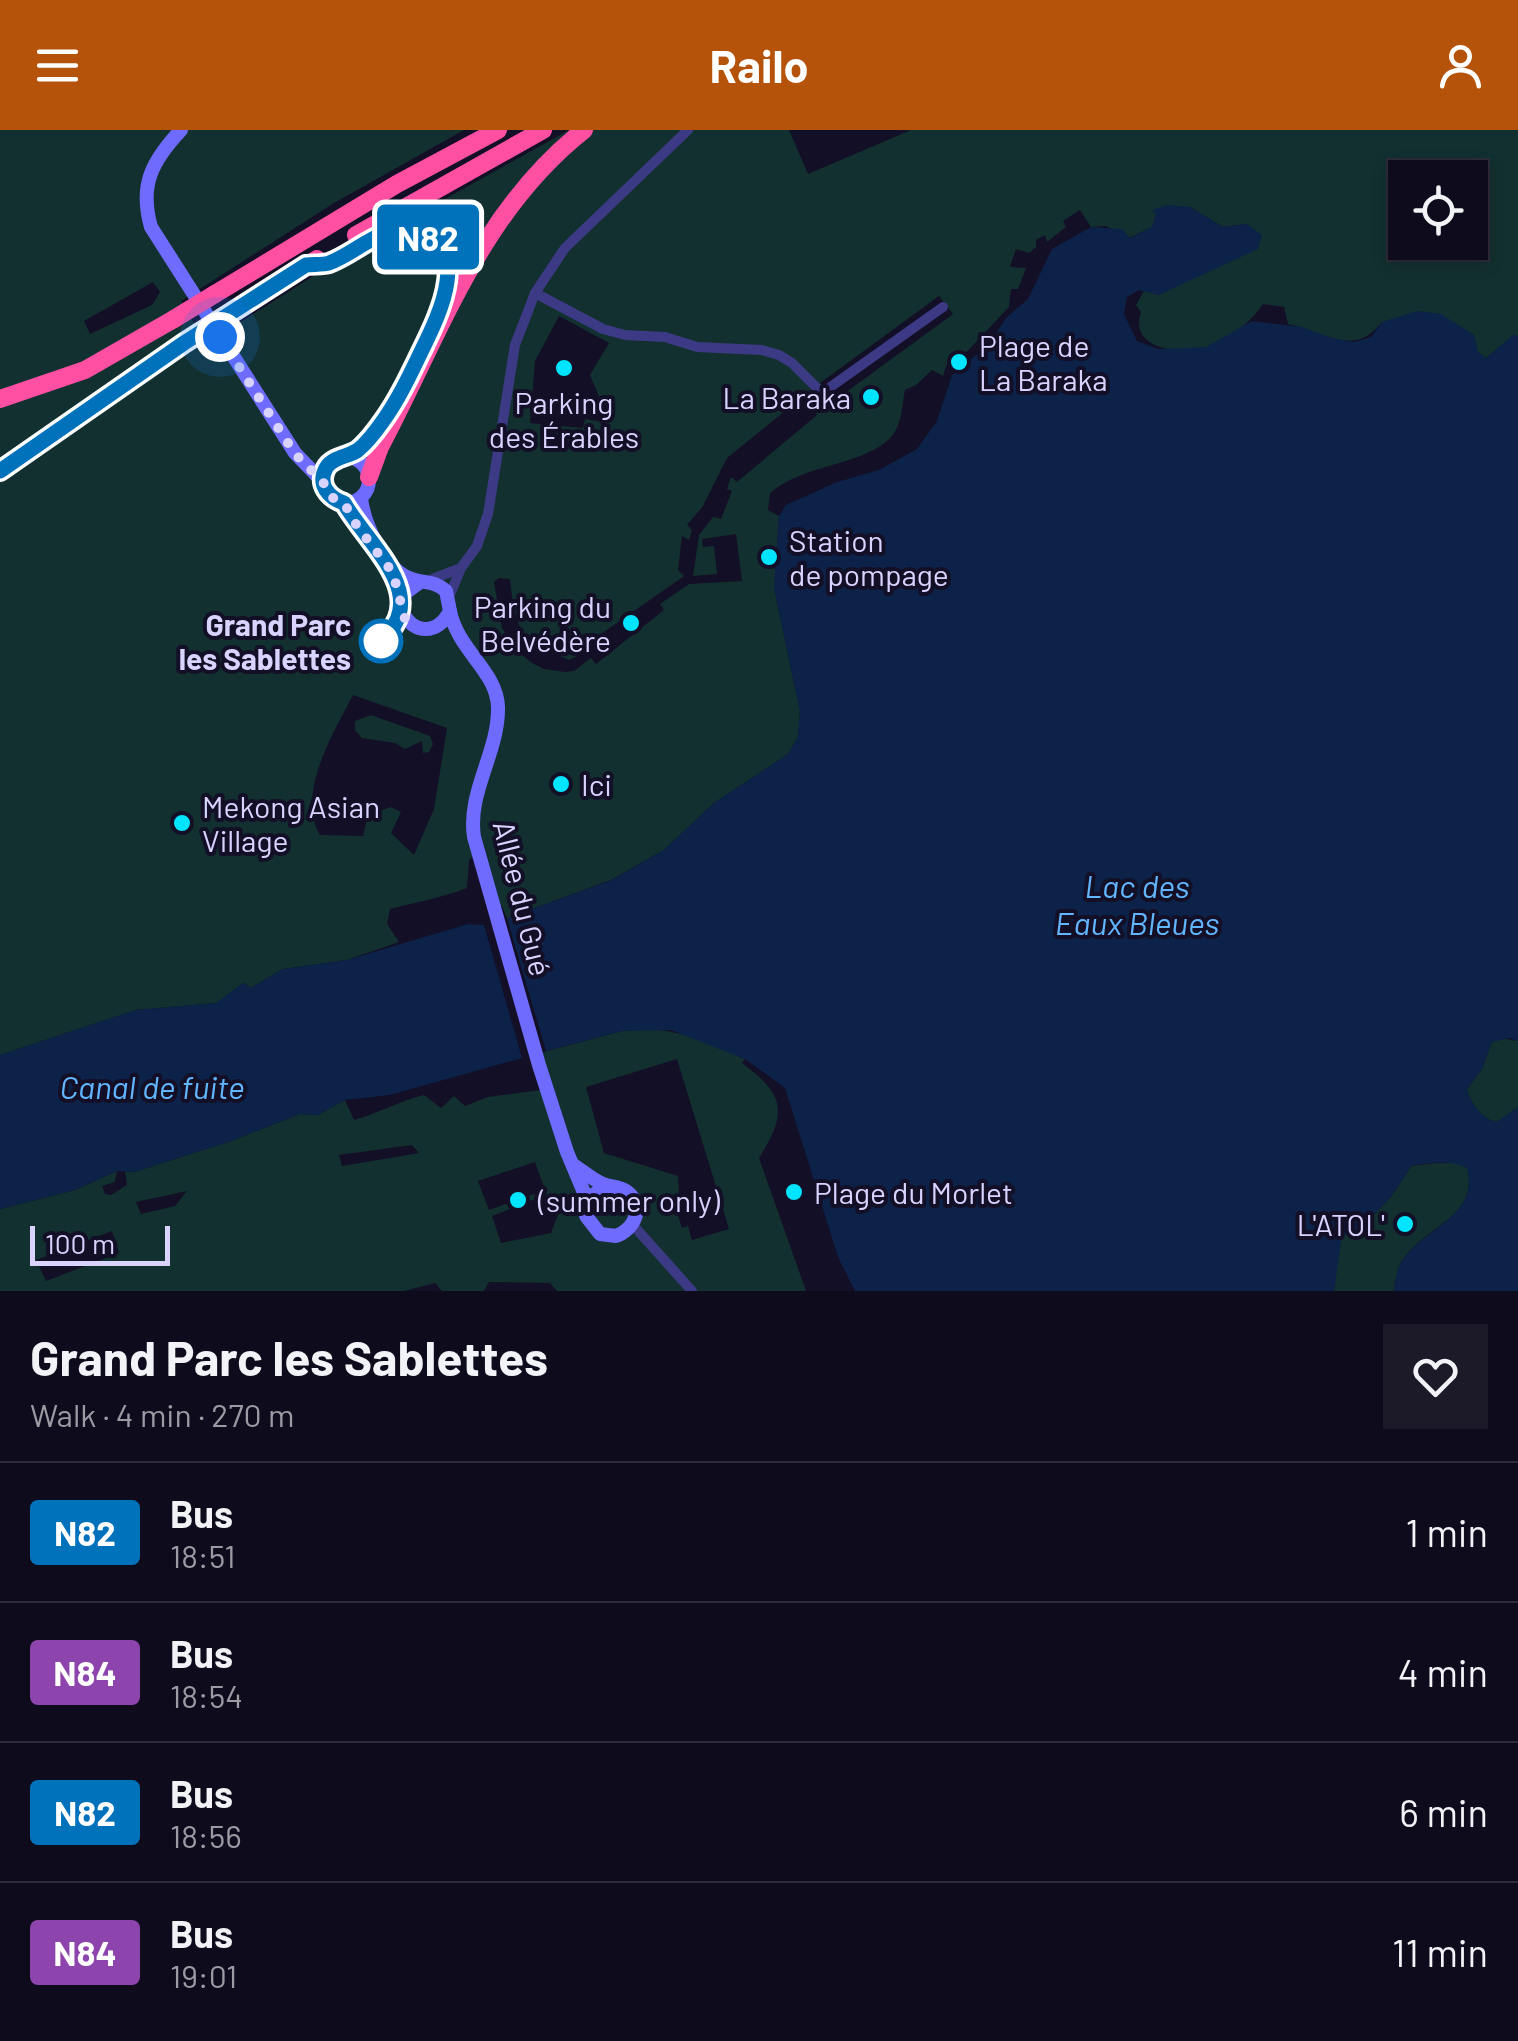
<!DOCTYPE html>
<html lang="en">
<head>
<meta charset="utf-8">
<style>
  body { margin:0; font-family:Barlow,sans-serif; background:#1c1929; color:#f1f3f6; height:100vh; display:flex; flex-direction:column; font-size:38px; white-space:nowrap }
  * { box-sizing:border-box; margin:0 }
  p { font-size:32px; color:#9b9ba3 }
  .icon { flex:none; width:55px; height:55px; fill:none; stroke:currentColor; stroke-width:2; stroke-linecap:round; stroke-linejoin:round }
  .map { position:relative; height:1161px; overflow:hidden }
  .panel { display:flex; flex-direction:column; background:#0e0b1c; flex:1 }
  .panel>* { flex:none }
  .badge { padding:0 20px; border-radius:8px; font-size:35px; line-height:65px }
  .controls { position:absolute; left:1388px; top:30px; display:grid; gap:20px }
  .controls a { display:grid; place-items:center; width:100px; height:100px; border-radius:0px; background:#0e0b1c; box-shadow:0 5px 15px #0003,0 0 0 2px #2e2b3b; font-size:50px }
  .scale { position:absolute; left:30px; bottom:25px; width:140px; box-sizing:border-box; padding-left:10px; border:5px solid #d9d4ff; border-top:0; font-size:28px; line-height:35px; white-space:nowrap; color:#d9d4ff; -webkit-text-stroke:8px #130f26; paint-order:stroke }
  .you { position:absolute; width:50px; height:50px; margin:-25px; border:8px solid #fff; border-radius:50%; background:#1a73e8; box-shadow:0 0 0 15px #1a73e833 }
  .map>.badge { position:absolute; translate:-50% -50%; box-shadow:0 0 0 5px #fff }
  .round { display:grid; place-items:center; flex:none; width:105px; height:105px; border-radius:0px; background:#1c1929 }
  .head { display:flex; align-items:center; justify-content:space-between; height:170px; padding:0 30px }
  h1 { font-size:48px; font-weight:700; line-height:75px }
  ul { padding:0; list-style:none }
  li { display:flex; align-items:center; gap:30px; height:140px; padding:0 30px; border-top:2px solid #2e2b3b }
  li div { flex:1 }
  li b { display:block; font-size:38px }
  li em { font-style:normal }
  li .badge { min-width:110px; font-weight:700; text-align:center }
  header { display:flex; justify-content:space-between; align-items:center; height:130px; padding:0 30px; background:#b45309; color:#fff; font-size:45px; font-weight:700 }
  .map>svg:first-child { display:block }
</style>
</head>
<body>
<header><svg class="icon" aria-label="menu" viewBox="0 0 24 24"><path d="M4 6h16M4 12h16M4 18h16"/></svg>Railo<svg class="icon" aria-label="person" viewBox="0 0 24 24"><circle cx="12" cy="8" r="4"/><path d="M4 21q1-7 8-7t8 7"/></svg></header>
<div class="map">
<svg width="1518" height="1161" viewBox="0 0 1518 1161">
  <rect width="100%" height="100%" fill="#130f26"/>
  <g fill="#12302f" fill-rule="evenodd">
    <path d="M0,0H464L334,73L181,171L206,214L364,114L569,0H789L808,44L911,0H1518V206H1513L1486,228L1478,222L1382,192C1354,229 1324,201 1288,194L1284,177L1263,174C1251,192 1229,210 1207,217C1182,225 1128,220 1141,182L1136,175L1144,161L1159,165L1247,94L1223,97L1190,77L1156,85L1152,97L1129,108L1106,96L1091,97L1080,80L1063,91L1066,97L1047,112L1045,105L1036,110V117L1029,123L1016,119L1010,137L1026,138L1018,159H1011L1009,177L960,229L956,228L946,236L943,246L932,240L916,255L905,260C902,275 902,294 892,306C866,336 804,333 770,363L768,380L779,386L774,458L800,581L798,607L788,624L714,673L664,720L611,750L507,788L502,776L489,780L473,727L469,730L467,758C441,768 416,772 390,779L387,794L399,812L347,830L283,839L251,858L243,853L217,873L136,880L0,925ZM1405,48H1470V112H1405ZM153,152L160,162L152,175L90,204L84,191ZM939,166L953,184L834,271L820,253ZM559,186L609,213L590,245L610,293L585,289L583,298L530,293L535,231ZM811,260L814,265L807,272L817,285L737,352L731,347L727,359L732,361L721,389L713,387L699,405L693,446L717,444L714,416L703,417L702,409L736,404L742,451L689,454L660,474L664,480L596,534L591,528L574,541L565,542L544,539L532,533L515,519L502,498L494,452L499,448L510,449C516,504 519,508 569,530L586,522L584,516L684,446L678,440L682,406L689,410L692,400L687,395L703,376L727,328ZM353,565L447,598L434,679L414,725L391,703L401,682L391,677L368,685L363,706L320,705C296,663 333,604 353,565Z"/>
    <polygon points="371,585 430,606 433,614 429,622 423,623 422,611 405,619 395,613 362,608 355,600 355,591"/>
    <path d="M647,899C683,900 713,915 745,929L742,933C785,965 788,982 759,1028L806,1161H557L550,1153L489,1152L484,1161H442L435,1153L404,1161H0V1079L75,1060L117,1041L115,1052L102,1056L105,1064L111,1065L127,1055L125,1042H134L228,1012L300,984L318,985L345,970L354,990C379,983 399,971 424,965L441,978L454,966L465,976L488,967L541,960L532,925L622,901ZM677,929L729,1099L692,1110L688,1096L682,1098L673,1069L679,1066L678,1046L604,1023L586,957ZM412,1015L419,1023L342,1036L339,1025ZM535,1032L545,1060L489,1080L478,1051ZM187,1061L175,1076L141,1084L136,1072ZM548,1064L558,1067L561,1076L551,1103L501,1113L492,1086ZM112,1101L119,1123L46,1151L36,1130Z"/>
    <path d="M1500,908L1518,911V978L1497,992C1483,990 1470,973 1467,959L1482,939L1492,912Z"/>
    <path d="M1436,1033H1457L1467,1038C1481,1090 1416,1098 1399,1137C1396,1144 1395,1154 1394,1161H1334L1341,1105L1358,1101L1391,1067L1411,1036Z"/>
  </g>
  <g fill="#0c2248">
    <path d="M1167,75L1190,77L1223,97L1247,94L1262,105L1258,119L1159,165L1139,160L1127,167L1124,184L1137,211L1158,219L1206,217L1252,191L1302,197L1332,208L1354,212L1371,207L1382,192L1417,181L1441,184L1474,205L1478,222L1486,228L1513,205L1518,206V911L1509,908L1492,912L1482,939L1467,959C1470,973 1483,990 1497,992L1518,977V1161H1394C1395,1154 1396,1144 1399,1137C1416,1099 1481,1090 1467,1038C1449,1029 1430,1033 1411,1036L1391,1067L1358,1101L1342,1105L1334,1161H855L838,1127L785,958L745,929L671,900L622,901L546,921L507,788L612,750L664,720L714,673L788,624L798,607L800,581L774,458L779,386L786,375L837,352L879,340L917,319L937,291L952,245L987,216L1007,187L1028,169L1052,119L1091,97L1122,99L1130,108L1152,97L1156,85L1152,80Z"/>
    <polygon points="468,794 484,795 522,928 390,965 345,970 318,985 300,984 228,1012 134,1042 117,1041 75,1060 0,1079 0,925 136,880 216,873 243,853 251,858 283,839 347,830"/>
  </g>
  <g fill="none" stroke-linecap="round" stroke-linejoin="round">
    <g stroke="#3d3a85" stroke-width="10">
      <polyline points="535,163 603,199 625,205 665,207 697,217 762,220 779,225 792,233 822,263 943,177"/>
      <polyline points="427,451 461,438"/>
      <polyline points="449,467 461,438 477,416 488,384 515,215 535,163 565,118 688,0"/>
      <polyline points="633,1095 692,1161"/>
    </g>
    <g stroke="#6f6bff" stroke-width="14">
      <path d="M181,0C152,31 139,55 151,97L295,323L323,352"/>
      <circle cx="346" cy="350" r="23"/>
      <path d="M361,368C364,393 383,437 409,448C423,454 434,450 446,461L450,481C438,505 413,505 402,481L405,463L420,452"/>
      <path d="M450,481C458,521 497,541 498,577C499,622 467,662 474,707L539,935L567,1022L588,1072"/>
      <path d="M575,1036C584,1042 593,1050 603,1054C610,1057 619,1056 626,1061C646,1075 635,1099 616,1106L600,1104L586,1086L591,1066L608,1056"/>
    </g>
    <g stroke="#ff4fa3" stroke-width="18">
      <polyline points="356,105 543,0"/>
      <path d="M306,135C314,134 323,135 330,132C363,119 402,79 436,114C452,131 450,153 443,173"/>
      <polyline points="215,164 397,54 498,0"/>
      <polyline points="229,185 317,129"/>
      <polyline points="0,269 85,240 174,189"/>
      <polyline points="346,327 361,318 387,286"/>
      <polyline points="0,341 184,213"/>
      <path d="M369,347L380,317C441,202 479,83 584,0"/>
    </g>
    <g stroke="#ff4fa3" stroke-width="18">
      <polyline points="174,189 215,164"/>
      <polyline points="184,213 229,185"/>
    </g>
  </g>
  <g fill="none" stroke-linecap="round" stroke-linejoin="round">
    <g stroke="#fff" stroke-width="22">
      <path id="line" d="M0,341L184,213L306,135C313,134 323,135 329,133C357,123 381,94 413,101C477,114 436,191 420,224C409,247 398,270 383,291C376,301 368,312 358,320C348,327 332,327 326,338C317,355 329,368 344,373C370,418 438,470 374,516"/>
    </g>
    <use href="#line" stroke="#0072bc" stroke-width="15"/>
    <polyline stroke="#d9d4ff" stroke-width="10" stroke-dasharray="0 18" points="220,207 295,324 323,352 331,367 344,373 357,396 393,443 405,489 381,511"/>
  </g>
  <g fill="#00e5ff" stroke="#130f26" stroke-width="4">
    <circle cx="959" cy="232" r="10"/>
    <circle cx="564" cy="238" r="10"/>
    <circle cx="871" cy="267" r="10"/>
    <circle cx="769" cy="427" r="10"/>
    <circle cx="631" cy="493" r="10"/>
    <circle cx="561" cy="654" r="10"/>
    <circle cx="182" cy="693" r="10"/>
    <circle cx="794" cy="1062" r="10"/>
    <circle cx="518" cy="1070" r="10"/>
    <circle cx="1405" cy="1094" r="10"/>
  </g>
  <circle fill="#fff" stroke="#0072bc" stroke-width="5" cx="381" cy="511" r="20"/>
  <g text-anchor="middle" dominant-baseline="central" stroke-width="8" stroke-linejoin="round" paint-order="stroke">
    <g font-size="30" fill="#d9d4ff" stroke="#130f26" text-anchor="start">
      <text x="979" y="215">Plage de<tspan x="979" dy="34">La Baraka</tspan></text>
      <text x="851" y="267" text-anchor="end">La Baraka</text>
      <text x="564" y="272" text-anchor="middle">Parking<tspan x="564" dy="34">des Érables</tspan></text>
      <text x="789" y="410">Station<tspan x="789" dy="34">de pompage</tspan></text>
      <text x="611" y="476" text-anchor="end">Parking du<tspan x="611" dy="34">Belvédère</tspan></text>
      <text x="581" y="654">Ici</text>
      <text x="202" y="676">Mekong Asian<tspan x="202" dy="34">Village</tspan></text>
      <text x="814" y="1062">Plage du Morlet</text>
      <text x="538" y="1070">(summer only)</text>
      <text x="1385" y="1094" text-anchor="end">L'ATOL'</text>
    </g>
    <g font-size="30" font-weight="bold" fill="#d9d4ff" stroke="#130f26" text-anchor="end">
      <text x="351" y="494">Grand Parc<tspan x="351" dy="34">les Sablettes</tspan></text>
    </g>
    <g font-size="30" fill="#d9d4ff" stroke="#130f26">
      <text transform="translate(523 768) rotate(76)">Allée du Gué</text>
    </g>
    <g font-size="32" font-style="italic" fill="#62b6ff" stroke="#130f26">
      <text x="1137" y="755">Lac des<tspan x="1137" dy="37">Eaux Bleues</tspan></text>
      <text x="152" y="956">Canal de fuite</text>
    </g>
  </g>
</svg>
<div class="controls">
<a><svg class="icon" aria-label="locate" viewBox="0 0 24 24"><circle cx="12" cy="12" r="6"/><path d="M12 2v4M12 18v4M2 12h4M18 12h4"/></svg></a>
</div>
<div class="scale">100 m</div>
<div class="you" style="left:220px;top:207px"></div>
<b class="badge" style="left:428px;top:107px;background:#0072bc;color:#fff">N82</b>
</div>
<section class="panel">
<div class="head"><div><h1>Grand Parc les Sablettes</h1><p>Walk · 4 min · 270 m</p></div><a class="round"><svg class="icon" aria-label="heart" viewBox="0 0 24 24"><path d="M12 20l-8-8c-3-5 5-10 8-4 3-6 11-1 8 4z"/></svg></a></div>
<ul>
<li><span class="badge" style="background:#0072bc;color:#fff">N82</span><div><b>Bus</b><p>18:51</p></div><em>1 min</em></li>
<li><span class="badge" style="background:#8e44ad;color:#fff">N84</span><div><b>Bus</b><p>18:54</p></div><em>4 min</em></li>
<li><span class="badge" style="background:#0072bc;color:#fff">N82</span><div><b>Bus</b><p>18:56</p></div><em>6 min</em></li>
<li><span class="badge" style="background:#8e44ad;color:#fff">N84</span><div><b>Bus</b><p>19:01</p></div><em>11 min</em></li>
</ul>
</section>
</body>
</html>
